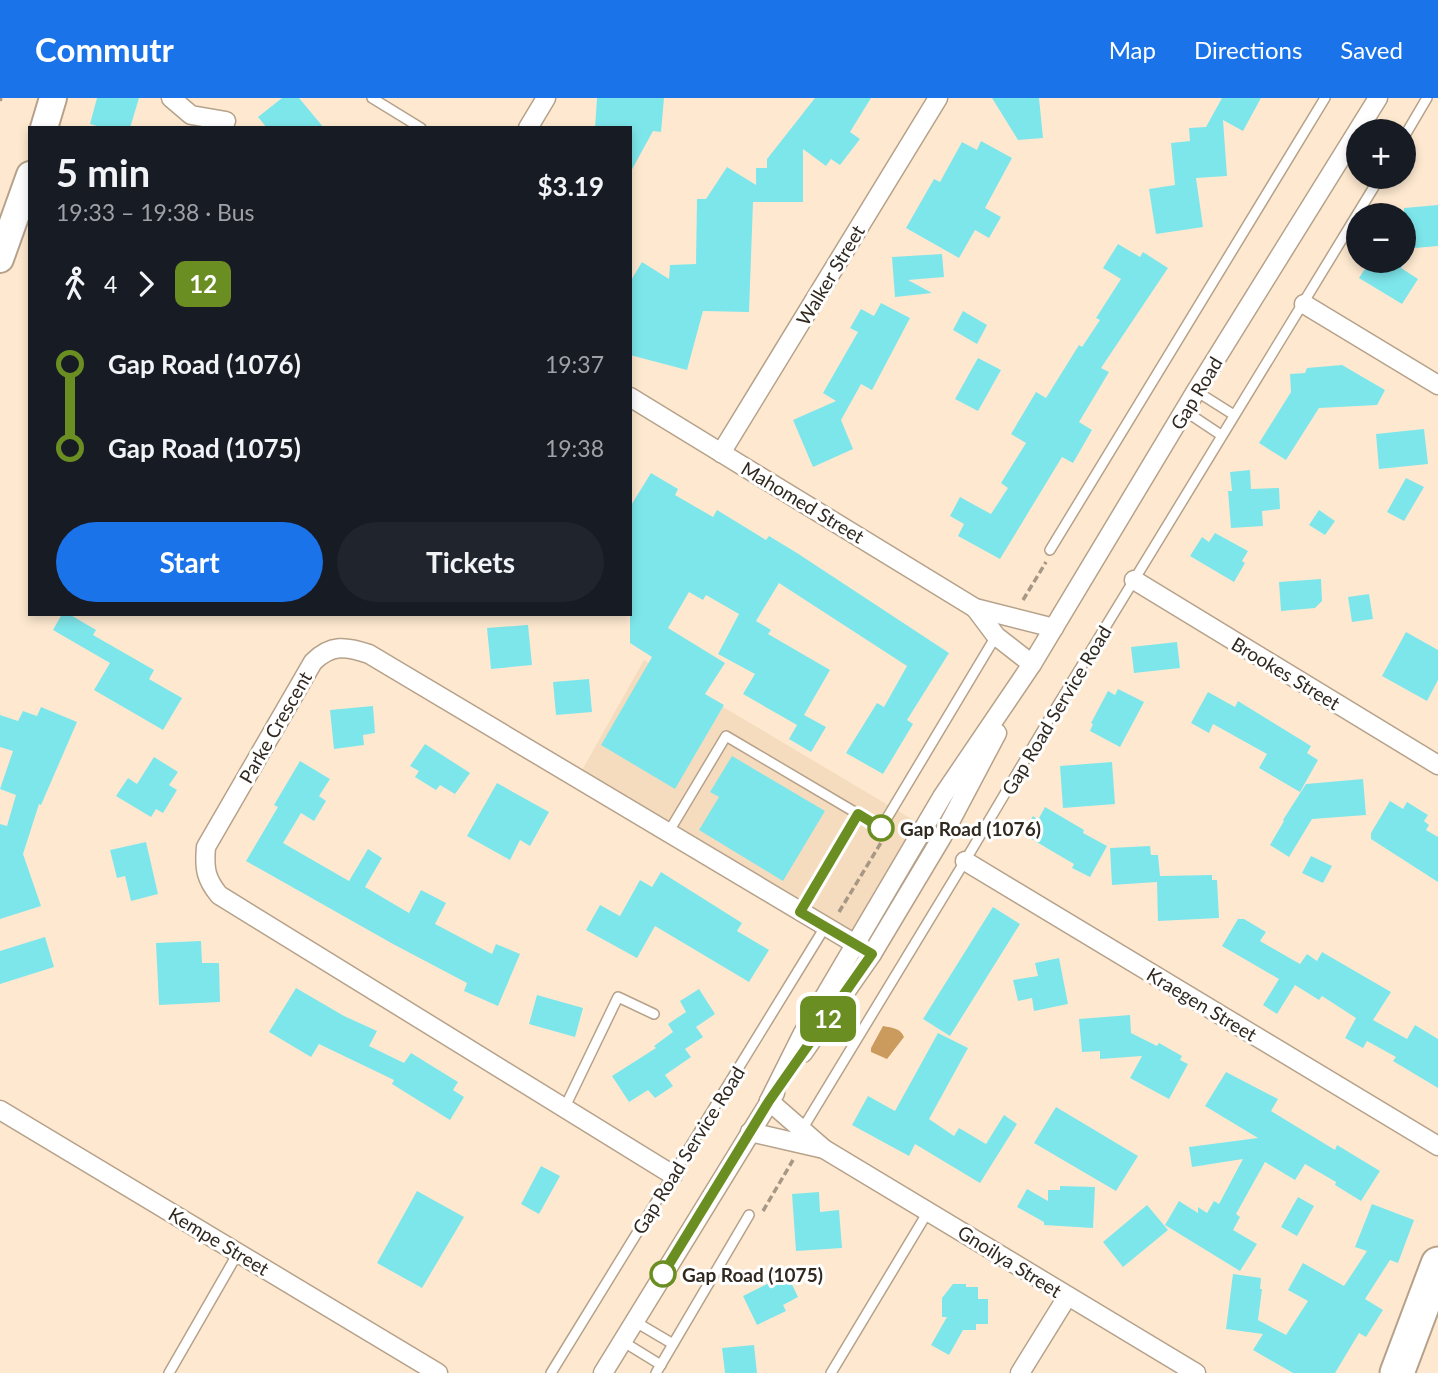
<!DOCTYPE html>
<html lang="en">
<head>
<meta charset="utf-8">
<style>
  body { margin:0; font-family:Lato,sans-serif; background:#20242c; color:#f1f3f6; height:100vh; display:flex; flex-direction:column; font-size:26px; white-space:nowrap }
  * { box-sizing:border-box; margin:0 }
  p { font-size:23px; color:#9ea1a6 }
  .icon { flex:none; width:38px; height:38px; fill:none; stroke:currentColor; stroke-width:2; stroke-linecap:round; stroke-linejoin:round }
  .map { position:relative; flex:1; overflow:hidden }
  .sheet { position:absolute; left:28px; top:28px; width:604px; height:490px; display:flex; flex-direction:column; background:#171b24; border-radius:0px; box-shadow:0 4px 10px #0003 }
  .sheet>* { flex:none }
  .badge { padding:0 14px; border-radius:10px; font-size:24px; line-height:46px }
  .tools { position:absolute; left:1346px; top:21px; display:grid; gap:14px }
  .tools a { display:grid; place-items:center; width:70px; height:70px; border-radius:50%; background:#171b24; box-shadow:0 4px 10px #0003; font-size:35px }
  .map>.badge { position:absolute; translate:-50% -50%; box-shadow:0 0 0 4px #fff }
  .legs { display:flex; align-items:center; gap:10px; height:77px; padding:0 28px; font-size:23px }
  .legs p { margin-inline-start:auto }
  .summary { display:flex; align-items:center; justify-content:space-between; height:119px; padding:0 28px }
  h1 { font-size:38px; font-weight:700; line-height:52px }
  .action { display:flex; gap:14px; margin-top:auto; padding:14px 28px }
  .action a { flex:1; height:80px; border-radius:42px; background:#1a73e8; color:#fff; font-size:28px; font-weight:700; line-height:80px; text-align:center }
  .action a+a { background:#20242c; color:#f1f3f6 }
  ul { padding:0 28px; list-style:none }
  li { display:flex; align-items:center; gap:24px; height:84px; font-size:26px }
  li i { display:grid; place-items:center; width:10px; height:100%; margin:0 9px; background:currentColor }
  li i::after { content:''; width:18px; height:18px; margin:-9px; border:5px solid; border-radius:50%; background:#171b24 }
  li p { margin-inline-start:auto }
  li:first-child i { background:linear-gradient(#0000 50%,currentColor 0) }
  li:last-child i { background:linear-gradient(currentColor 50%,#0000 0) }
  header { display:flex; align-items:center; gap:42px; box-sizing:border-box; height:98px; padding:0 35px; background:#1a73e8; color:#fff }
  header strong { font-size:33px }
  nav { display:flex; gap:38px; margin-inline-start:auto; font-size:24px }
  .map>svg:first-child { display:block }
</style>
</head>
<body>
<header>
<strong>Commutr</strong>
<nav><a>Map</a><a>Directions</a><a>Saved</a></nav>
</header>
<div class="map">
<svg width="1438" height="1275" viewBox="0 0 1438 1275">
  <rect width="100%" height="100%" fill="#fee9d0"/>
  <polygon fill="#f6dcbe" points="644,562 942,739 872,856 577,681"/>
  <path fill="#cb9a5d" d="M883,928C893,930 900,930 904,939L887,961L871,954V950Z"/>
  <g fill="#7de6eb">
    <polygon points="97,0 139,0 130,30 104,30 90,26"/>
    <polygon points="282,0 299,0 324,30 267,30 258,19"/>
    <polygon points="597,0 664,0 661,34 653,33 630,75 630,30 595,30"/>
    <polygon points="815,0 871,0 850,34 860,41 840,67 831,61 826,68 803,51 803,104 753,104 749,214 703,213 687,272 630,257 630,184 642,164 669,181 670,167 696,166 697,101 706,101 727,69 756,87 756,70 767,70 767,61"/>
    <polygon points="992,0 1039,0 1043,40 1018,42"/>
    <polygon points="1222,0 1261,0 1243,33 1223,22 1227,78 1196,80 1203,129 1156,136 1149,91 1175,87 1171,45 1190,43 1189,30 1206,29"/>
    <polygon points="981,43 1012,60 985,110 1001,119 989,140 975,132 959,160 906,130 934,81 940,84 962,44 977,52"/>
    <polygon points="1438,107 1438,148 1404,151 1404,110"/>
    <polygon points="1118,146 1140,159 1143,154 1168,170 1101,270 1109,274 1079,324 1092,332 1073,365 1062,359 1000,461 958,438 964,426 950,418 960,399 991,416 1008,390 1001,385 1026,345 1011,336 1036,294 1046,300 1079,247 1082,249 1100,222 1096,220 1121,181 1103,170"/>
    <polygon points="942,156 944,179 908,182 932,195 895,199 892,159"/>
    <polygon points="1370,163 1406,163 1401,170 1418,181 1402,206 1359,180"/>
    <polygon points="881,205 910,220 872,292 861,286 841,322 853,351 813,369 793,322 836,303 823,295 858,234 850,230 861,211 874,218"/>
    <polygon points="963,213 987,227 977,246 953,232"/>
    <polygon points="978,260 1001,272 978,313 955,301"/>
    <polygon points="1342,267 1385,292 1377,307 1319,310 1286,362 1259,345 1291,294 1290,276 1305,275 1307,270"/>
    <polygon points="1424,331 1428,366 1379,371 1376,336"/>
    <polygon points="1250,372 1251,391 1279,390 1280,411 1262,413 1263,428 1231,430 1228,393 1232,393 1230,374"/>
    <polygon points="651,375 678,391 675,397 713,419 717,412 766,442 769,438 797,455 949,555 907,622 913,626 883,676 846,655 877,605 884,609 907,568 779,485 756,523 771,532 768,536 830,572 804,617 826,629 811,654 789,641 797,627 743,596 755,576 718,556 739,516 706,497 703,502 689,494 668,530 725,565 705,596 724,607 675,691 601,647 652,559 630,545 630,409"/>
    <polygon points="1406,380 1424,389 1404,423 1387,414"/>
    <polygon points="1319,412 1335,423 1325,437 1309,427"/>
    <polygon points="1215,435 1248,453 1242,463 1245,465 1234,484 1190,458 1202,439 1209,444"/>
    <polygon points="1321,481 1322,503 1315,510 1281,513 1279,484"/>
    <polygon points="1369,496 1373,521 1352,524 1348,499"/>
    <polygon points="62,516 69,516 96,532 93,537 154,572 149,581 182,600 163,632 94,592 110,565 53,532"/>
    <polygon points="528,527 532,567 491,571 487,530"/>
    <polygon points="1406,534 1438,552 1438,582 1427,603 1382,578"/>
    <polygon points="1177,544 1180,570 1134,575 1131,549"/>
    <polygon points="589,581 592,614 556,617 553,584"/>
    <polygon points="1118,591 1144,604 1120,649 1090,633 1093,626 1091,625 1108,593 1115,597"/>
    <polygon points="1208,594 1235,609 1238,603 1311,648 1307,655 1318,662 1300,694 1259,670 1267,656 1213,626 1209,635 1191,625"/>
    <polygon points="373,608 375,635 363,637 364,647 334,651 330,612"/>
    <polygon points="41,609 77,624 41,707 39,706 23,756 41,808 0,821 0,726 7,728 16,697 0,691 13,653 0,649 0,617 18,623 23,613 37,618"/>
    <polygon points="425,646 470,675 455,696 440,687 436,692 415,679 419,673 410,668"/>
    <polygon points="732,658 825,713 783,783 699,732 719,699 710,694"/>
    <polygon points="154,659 178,674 169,687 177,692 163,715 156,711 151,719 116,698 128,680 137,686"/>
    <polygon points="300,663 330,681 319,698 326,703 314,723 301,715 283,745 349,783 368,751 382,760 365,789 409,815 421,792 446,805 435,826 492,856 496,846 520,856 498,908 464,893 467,885 393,846 246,763 278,709 274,707"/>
    <polygon points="1112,664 1115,706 1063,710 1060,668"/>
    <polygon points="1363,681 1366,717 1312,721 1289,759 1270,747 1284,723 1283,722 1306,686"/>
    <polygon points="497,685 549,714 530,748 520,742 510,762 467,738"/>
    <polygon points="1390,703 1403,711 1407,704 1428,717 1424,723 1429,727 1426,732 1438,739 1438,784 1371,741 1371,735"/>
    <polygon points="1045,709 1084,732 1083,735 1107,748 1090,779 1072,770 1074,766 1023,736 1033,718 1038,722"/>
    <polygon points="146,744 158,796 131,803 125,778 117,780 110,752"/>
    <polygon points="1150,748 1151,757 1158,757 1160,778 1212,777 1212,782 1217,782 1219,820 1158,823 1157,784 1112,787 1110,750"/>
    <polygon points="1311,758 1332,768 1323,785 1302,775"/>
    <polygon points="661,774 742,825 737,833 769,852 749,884 655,828 637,860 586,832 600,807 620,818 640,782 652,789"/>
    <polygon points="993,809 1020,826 950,938 923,921"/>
    <polygon points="1238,821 1244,821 1266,834 1260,843 1300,866 1307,856 1317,863 1322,854 1391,894 1373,922 1407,941 1415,927 1438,941 1438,990 1393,963 1396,959 1367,943 1363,950 1345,940 1356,920 1322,898 1319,902 1295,887 1277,916 1263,907 1279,881 1222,848"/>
    <polygon points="45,839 54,869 0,886 0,853"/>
    <polygon points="201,843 202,865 219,865 220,904 159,907 156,845"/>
    <polygon points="1059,860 1068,906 1034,913 1032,900 1018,903 1013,882 1038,878 1035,865"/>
    <polygon points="296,890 344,918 377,933 369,948 404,965 411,955 458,984 453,992 464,999 450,1022 392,986 394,982 319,946 311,959 269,934"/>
    <polygon points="699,891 715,916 696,929 703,939 685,951 691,959 665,977 673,988 655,1000 648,992 629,1004 612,978 656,950 654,948 673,934 668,926 686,914 680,903"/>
    <polygon points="537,897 583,910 575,939 529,926"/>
    <polygon points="1130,917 1131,935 1157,948 1159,945 1182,958 1180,962 1188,966 1169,1001 1130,980 1142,958 1100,961 1100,953 1082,954 1079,921"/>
    <polygon points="938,935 968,950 929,1021 954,1038 959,1030 986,1046 1004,1017 1017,1026 980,1085 915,1046 909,1058 852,1027 868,998 895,1013"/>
    <polygon points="1226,974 1278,1001 1271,1013 1335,1052 1337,1047 1380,1073 1361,1103 1335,1087 1336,1084 1305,1066 1295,1082 1265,1064 1236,1116 1240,1119 1233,1132 1257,1146 1240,1173 1165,1127 1179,1103 1198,1115 1198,1109 1207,1115 1214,1103 1219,1106 1243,1061 1192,1069 1189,1049 1258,1040 1205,1008"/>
    <polygon points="1056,1009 1138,1058 1116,1093 1034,1045"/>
    <polygon points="541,1068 560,1078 539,1116 521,1106"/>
    <polygon points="1060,1088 1095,1089 1093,1130 1044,1127 1044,1124 1017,1109 1027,1091 1048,1103 1048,1092 1060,1092"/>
    <polygon points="417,1093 464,1119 422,1190 377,1165"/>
    <polygon points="819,1094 820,1114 839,1112 842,1150 796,1153 792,1096"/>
    <polygon points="1298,1099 1314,1108 1297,1138 1281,1129"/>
    <polygon points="1372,1106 1414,1122 1398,1165 1390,1162 1365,1201 1383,1212 1366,1239 1359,1235 1335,1275 1293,1275 1253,1252 1263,1236 1226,1231 1233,1176 1261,1180 1260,1191 1262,1191 1258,1222 1286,1237 1308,1203 1288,1192 1303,1165 1344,1188 1367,1153 1355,1149"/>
    <polygon points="1147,1107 1168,1132 1123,1169 1103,1144"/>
    <polygon points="787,1176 798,1199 783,1207 786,1213 757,1227 743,1198"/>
    <polygon points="953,1186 966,1186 966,1189 978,1189 978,1201 988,1201 988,1226 976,1226 976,1232 963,1232 949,1257 931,1247 947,1219 942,1219 942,1200"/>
    <polygon points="754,1247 757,1275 725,1275 722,1250"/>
  </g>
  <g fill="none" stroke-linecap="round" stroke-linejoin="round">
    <g stroke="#b6a28b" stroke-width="12">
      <g id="lane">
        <polyline points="372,0 421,30"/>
        <polyline points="1404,39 1427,0"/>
        <polyline points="1196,293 1234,317"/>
        <polyline points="1185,313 1221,337"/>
        <polyline points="1050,452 1325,0"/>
        <polyline points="668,735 726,638 858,716"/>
        <polyline points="800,814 858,716 881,730 996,538"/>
        <polyline points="564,1011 618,899 654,916"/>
        <polyline points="803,1030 965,763 1048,623 1380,79"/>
        <polyline points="634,1223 673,1246"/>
        <polyline points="622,1243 661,1267"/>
        <polyline points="169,1275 238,1155"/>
        <polyline points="551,1275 825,829"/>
        <polyline points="656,1275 749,1117"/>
        <polyline points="831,1275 929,1112"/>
      </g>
    </g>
    <g stroke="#b6a28b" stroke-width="21">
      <g id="street">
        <polyline points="171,0 191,17 226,23"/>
        <polyline points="528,30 546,0"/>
        <polyline points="1304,206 1438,287"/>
        <polyline points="630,299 975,510 1054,530"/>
        <polyline points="721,355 938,0"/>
        <polyline points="1134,482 1438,667"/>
        <polyline points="975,510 996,538 1032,566"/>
        <polyline points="965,763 1438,1048"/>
        <polyline points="803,955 872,856 942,739 997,635"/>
        <polyline points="769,1003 803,935 942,699 1032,566 1196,293 1378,0"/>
        <polyline points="769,1003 824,1051 1196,1275"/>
        <polyline points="0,1012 438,1275"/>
        <polyline points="750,1034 824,1051"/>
        <path d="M673,1077L219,797C206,781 204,771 206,749L313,564C331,546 346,548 369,556L872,856"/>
        <polyline points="603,1275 775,995"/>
        <polyline points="1020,1275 1067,1199"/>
      </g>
    </g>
    <g stroke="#b6a28b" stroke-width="30">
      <g id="secondary">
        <polyline points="44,30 53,0"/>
        <polyline points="0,161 30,77"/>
      </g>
    </g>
    <g stroke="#b6a28b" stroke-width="37">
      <polyline id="highway" points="1397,1275 1438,1166"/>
    </g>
    <g stroke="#a79785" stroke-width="3.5" stroke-dasharray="7 3.5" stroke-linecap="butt">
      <polyline points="0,3 1,0"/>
      <polyline points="1023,502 1046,464"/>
      <polyline points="839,814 882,743"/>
      <polyline points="763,1113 793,1062"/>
    </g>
    <use href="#lane" stroke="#fff" stroke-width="9"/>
    <use href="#street" stroke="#fff" stroke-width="18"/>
    <use href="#secondary" stroke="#fff" stroke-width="26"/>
    <use href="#highway" stroke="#fff" stroke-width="33"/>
  </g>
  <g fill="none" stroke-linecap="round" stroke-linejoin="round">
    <g stroke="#fff" stroke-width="16">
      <polyline id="line-1" points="663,1176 769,1003 872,856 800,814 858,716 881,730"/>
    </g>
    <use href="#line-1" stroke="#6b8e23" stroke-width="10"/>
  </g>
  <g fill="#fff" stroke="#6b8e23" stroke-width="3.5">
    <circle cx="881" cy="730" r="12"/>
    <circle cx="663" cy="1176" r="12"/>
  </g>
  <g text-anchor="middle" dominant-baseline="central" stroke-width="6" stroke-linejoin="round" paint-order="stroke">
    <g font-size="19" fill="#312920" stroke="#fff">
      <text transform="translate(830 177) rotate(-59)">Walker Street</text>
      <text transform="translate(1196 295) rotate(-59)">Gap Road</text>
      <text transform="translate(803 404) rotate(31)">Mahomed Street</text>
      <text transform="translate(1286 575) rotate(31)">Brookes Street</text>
      <text transform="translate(1056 612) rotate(-59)">Gap Road Service Road</text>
      <text transform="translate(275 629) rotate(-60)">Parke Crescent</text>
      <text transform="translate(1202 906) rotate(31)">Kraegen Street</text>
      <text transform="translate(688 1052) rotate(-58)">Gap Road Service Road</text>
      <text transform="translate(219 1143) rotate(31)">Kempe Street</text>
      <text transform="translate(1010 1163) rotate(32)">Gnoilya Street</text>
    </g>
    <g font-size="19" font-weight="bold" fill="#312920" stroke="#fff" text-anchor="start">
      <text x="900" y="730">Gap Road (1076)</text>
      <text x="682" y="1176">Gap Road (1075)</text>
    </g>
  </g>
</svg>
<div class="tools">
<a>+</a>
<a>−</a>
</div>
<b class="badge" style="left:828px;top:921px;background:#6b8e23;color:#fff">12</b>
<section class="sheet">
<div class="summary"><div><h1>5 min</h1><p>19:33 – 19:38 · Bus</p></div><b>$3.19</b></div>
<div class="legs"><svg class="icon" aria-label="walk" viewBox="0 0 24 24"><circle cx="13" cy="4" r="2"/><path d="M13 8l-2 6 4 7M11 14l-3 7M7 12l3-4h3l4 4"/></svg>4<svg class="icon" aria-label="forward" viewBox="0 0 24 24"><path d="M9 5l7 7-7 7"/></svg><b class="badge" style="background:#6b8e23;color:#fff">12</b></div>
<ul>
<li><i style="color:#6b8e23"></i><b>Gap Road (1076)</b><p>19:37</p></li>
<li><i style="color:#6b8e23"></i><b>Gap Road (1075)</b><p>19:38</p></li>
</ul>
<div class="action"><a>Start</a><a>Tickets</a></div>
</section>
</div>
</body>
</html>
